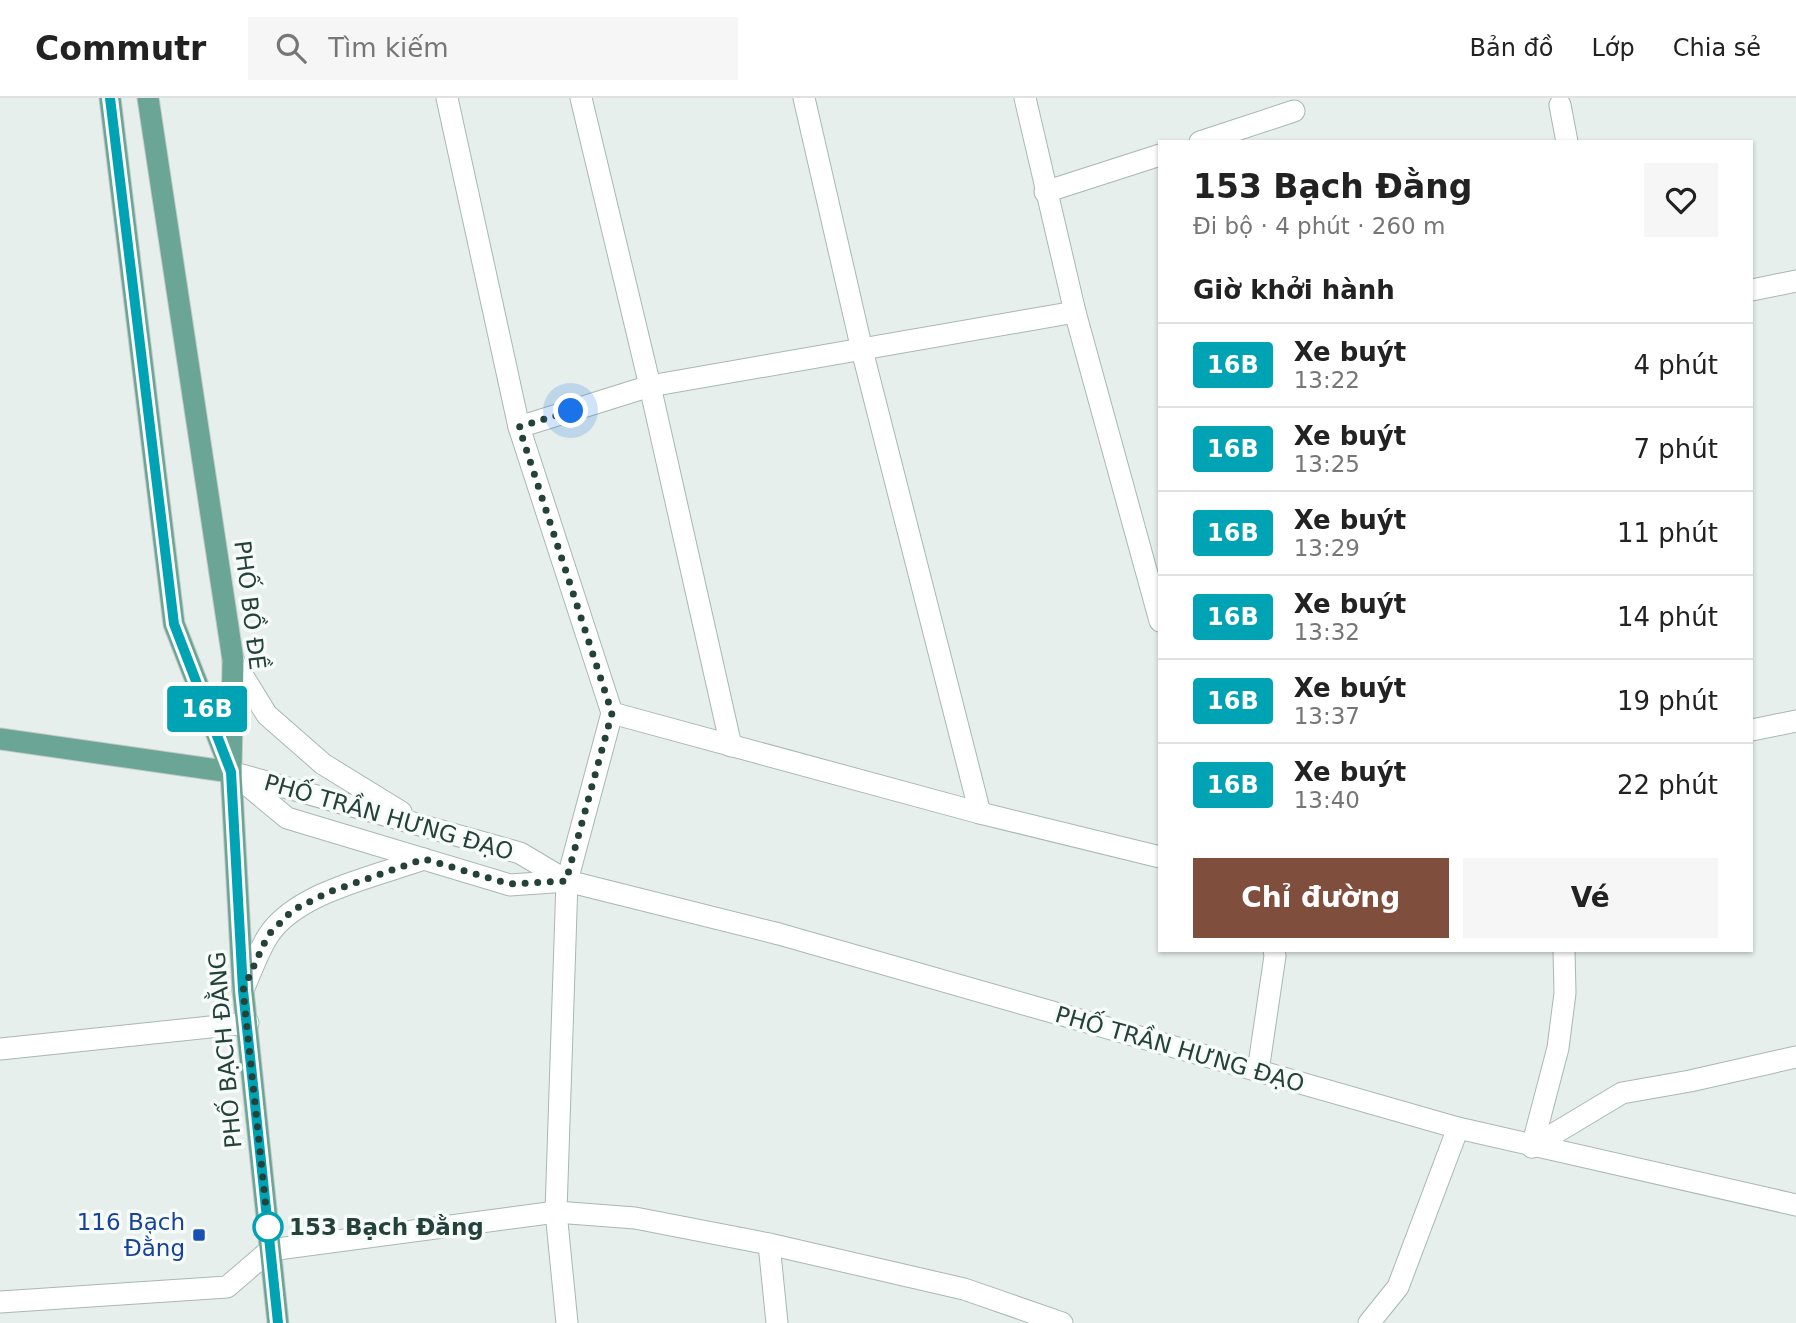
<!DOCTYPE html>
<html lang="vi">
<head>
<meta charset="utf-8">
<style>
  body { margin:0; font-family:"DejaVu Sans",sans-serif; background:#f6f6f6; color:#222; height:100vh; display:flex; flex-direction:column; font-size:26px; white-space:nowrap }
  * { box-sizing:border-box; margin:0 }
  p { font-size:23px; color:#767676 }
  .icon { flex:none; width:38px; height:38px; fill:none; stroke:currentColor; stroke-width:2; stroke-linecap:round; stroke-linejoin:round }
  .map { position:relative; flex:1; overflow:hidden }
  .details { position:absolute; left:1158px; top:42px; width:595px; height:812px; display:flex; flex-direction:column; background:#fff; border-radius:0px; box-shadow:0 2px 5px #0004 }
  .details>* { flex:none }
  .badge { padding:0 14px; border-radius:5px; font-size:24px; line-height:46px }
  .you { position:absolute; width:35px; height:35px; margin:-18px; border:5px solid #fff; border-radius:50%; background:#1a73e8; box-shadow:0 0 0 10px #1a73e833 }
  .map>.badge { position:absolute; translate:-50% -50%; box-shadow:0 0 0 4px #fff }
  h2 { padding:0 35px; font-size:26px; line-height:63px }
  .round { display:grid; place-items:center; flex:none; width:74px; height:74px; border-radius:0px; background:#f6f6f6 }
  .headline { display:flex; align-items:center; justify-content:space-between; height:119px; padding:0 35px }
  h1 { font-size:33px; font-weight:600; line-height:52px }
  .primary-button { display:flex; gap:14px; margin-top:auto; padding:14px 35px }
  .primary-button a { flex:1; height:80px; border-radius:0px; background:#804e3d; color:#fff; font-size:28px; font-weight:600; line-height:80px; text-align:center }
  .primary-button a+a { background:#f6f6f6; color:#222 }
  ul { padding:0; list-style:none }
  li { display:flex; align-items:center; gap:21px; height:84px; padding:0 35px; border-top:2px solid #e0e0e0 }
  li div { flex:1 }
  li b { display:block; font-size:26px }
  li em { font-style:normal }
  li .badge { min-width:77px; font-weight:700; text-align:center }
  header { display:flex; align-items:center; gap:42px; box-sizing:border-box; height:98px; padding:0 35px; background:#fff; border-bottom:2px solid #e0e0e0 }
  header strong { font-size:33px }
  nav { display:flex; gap:38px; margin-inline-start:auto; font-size:24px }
  .search { width:490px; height:63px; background:#f6f6f6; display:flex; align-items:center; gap:18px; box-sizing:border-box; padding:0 24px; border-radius:0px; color:#767676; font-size:26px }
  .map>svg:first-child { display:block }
</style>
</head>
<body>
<header>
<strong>Commutr</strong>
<div class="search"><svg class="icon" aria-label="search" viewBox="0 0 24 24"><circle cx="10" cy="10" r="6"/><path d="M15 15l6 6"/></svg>Tìm kiếm</div>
<nav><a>Bản đồ</a><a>Lớp</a><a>Chia sẻ</a></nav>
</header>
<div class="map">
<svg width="1796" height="1225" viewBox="0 0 1796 1225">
  <rect width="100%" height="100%" fill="#e6efeb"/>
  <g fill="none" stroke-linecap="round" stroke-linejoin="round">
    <g stroke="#a8b8b2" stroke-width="23">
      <g id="minor">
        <polyline points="447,0 519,329 612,615 567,783 556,1114 567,1225"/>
        <polyline points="581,0 650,288 731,648"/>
        <polyline points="804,0 862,252 980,715"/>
        <polyline points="1025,0 1075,214 1160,523"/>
        <polyline points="1560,7 1567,44"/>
        <polyline points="1200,44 1294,13"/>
        <polyline points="1045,94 1160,57"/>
        <polyline points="1752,192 1796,183"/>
        <polyline points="519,329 650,288 1075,214"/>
        <polyline points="233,562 267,617 323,666 401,714"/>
        <polyline points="612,615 980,715 1160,759"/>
        <polyline points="1752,632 1796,623"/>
        <polyline points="231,674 520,755 567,783 779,836 1458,1030 1796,1107"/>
        <polyline points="239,680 287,720 510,787 567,783"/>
        <path d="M243,892C251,874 258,854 268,838C296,794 377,778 424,761"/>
        <polyline points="0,951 248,925"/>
        <polyline points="1258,973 1275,858 1274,852"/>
        <polyline points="1532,1049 1622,995 1690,983 1796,959"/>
        <polyline points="1532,1049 1558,950 1565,895 1564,852"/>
        <polyline points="769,1146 777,1225"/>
        <polyline points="0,1204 227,1189 270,1152 556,1114 635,1120 769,1146 964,1191 1062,1225"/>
        <polyline points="1369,1225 1398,1189 1458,1030"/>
      </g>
    </g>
    <g stroke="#c2cac8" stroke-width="23">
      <g id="major">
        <polyline points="110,0 174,526 228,665"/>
        <polyline points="148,0 233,562 231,674 243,892 278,1225"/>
        <polyline points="0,641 231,674"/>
      </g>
    </g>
    <use href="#minor" stroke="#fff" stroke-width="21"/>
    <use href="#major" stroke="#6aa596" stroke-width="21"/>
  </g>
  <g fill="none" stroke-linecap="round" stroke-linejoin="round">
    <g stroke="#fff" stroke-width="16">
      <polyline id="line" points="110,0 174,526 231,674 243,892 278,1225"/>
    </g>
    <use href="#line" stroke="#00a3b4" stroke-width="10"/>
    <polyline stroke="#24423a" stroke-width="7" stroke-dasharray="0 12.6" points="268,1129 243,892 268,837 293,812 329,794 424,761 510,786 566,783 612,615 519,329 571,313"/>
  </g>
  <circle fill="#fff" stroke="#00a3b4" stroke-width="3.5" cx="268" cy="1129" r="14"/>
  <rect fill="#1a4fb4" stroke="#f7fbf9" stroke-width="2.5" x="192" y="1130" width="14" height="14" rx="3.5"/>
  <g text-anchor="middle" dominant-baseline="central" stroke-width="7" stroke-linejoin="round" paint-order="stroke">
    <g font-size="23" fill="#24423a" stroke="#f7fbf9">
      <text transform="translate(250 507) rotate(83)">PHỐ BỒ ĐỀ</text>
      <text transform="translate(389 719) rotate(16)">PHỐ TRẦN HƯNG ĐẠO</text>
      <text transform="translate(1180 951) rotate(16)">PHỐ TRẦN HƯNG ĐẠO</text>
      <text transform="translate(225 952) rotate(-95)">PHỐ BẠCH ĐẰNG</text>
    </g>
    <g font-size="23" fill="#164399" stroke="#f7fbf9" text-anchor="end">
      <text x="185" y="1124">116 Bạch<tspan x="185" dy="26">Đằng</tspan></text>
    </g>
    <g font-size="23" font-weight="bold" fill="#24423a" stroke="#f7fbf9" text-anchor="start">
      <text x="289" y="1129">153 Bạch Đằng</text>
    </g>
  </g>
</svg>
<div class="you" style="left:571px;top:313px"></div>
<b class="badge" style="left:207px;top:611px;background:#00a3b4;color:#fff">16B</b>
<section class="details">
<div class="headline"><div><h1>153 Bạch Đằng</h1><p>Đi bộ · 4 phút · 260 m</p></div><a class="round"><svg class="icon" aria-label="heart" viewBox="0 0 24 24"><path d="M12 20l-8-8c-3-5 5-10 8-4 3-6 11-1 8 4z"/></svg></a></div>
<h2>Giờ khởi hành</h2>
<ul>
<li><span class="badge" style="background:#00a3b4;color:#fff">16B</span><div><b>Xe buýt</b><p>13:22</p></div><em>4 phút</em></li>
<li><span class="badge" style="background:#00a3b4;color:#fff">16B</span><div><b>Xe buýt</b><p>13:25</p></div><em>7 phút</em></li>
<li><span class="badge" style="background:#00a3b4;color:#fff">16B</span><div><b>Xe buýt</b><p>13:29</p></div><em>11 phút</em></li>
<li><span class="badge" style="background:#00a3b4;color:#fff">16B</span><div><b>Xe buýt</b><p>13:32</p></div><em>14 phút</em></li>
<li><span class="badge" style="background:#00a3b4;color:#fff">16B</span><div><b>Xe buýt</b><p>13:37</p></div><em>19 phút</em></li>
<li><span class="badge" style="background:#00a3b4;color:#fff">16B</span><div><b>Xe buýt</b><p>13:40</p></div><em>22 phút</em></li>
</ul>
<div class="primary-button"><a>Chỉ đường</a><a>Vé</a></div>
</section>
</div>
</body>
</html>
